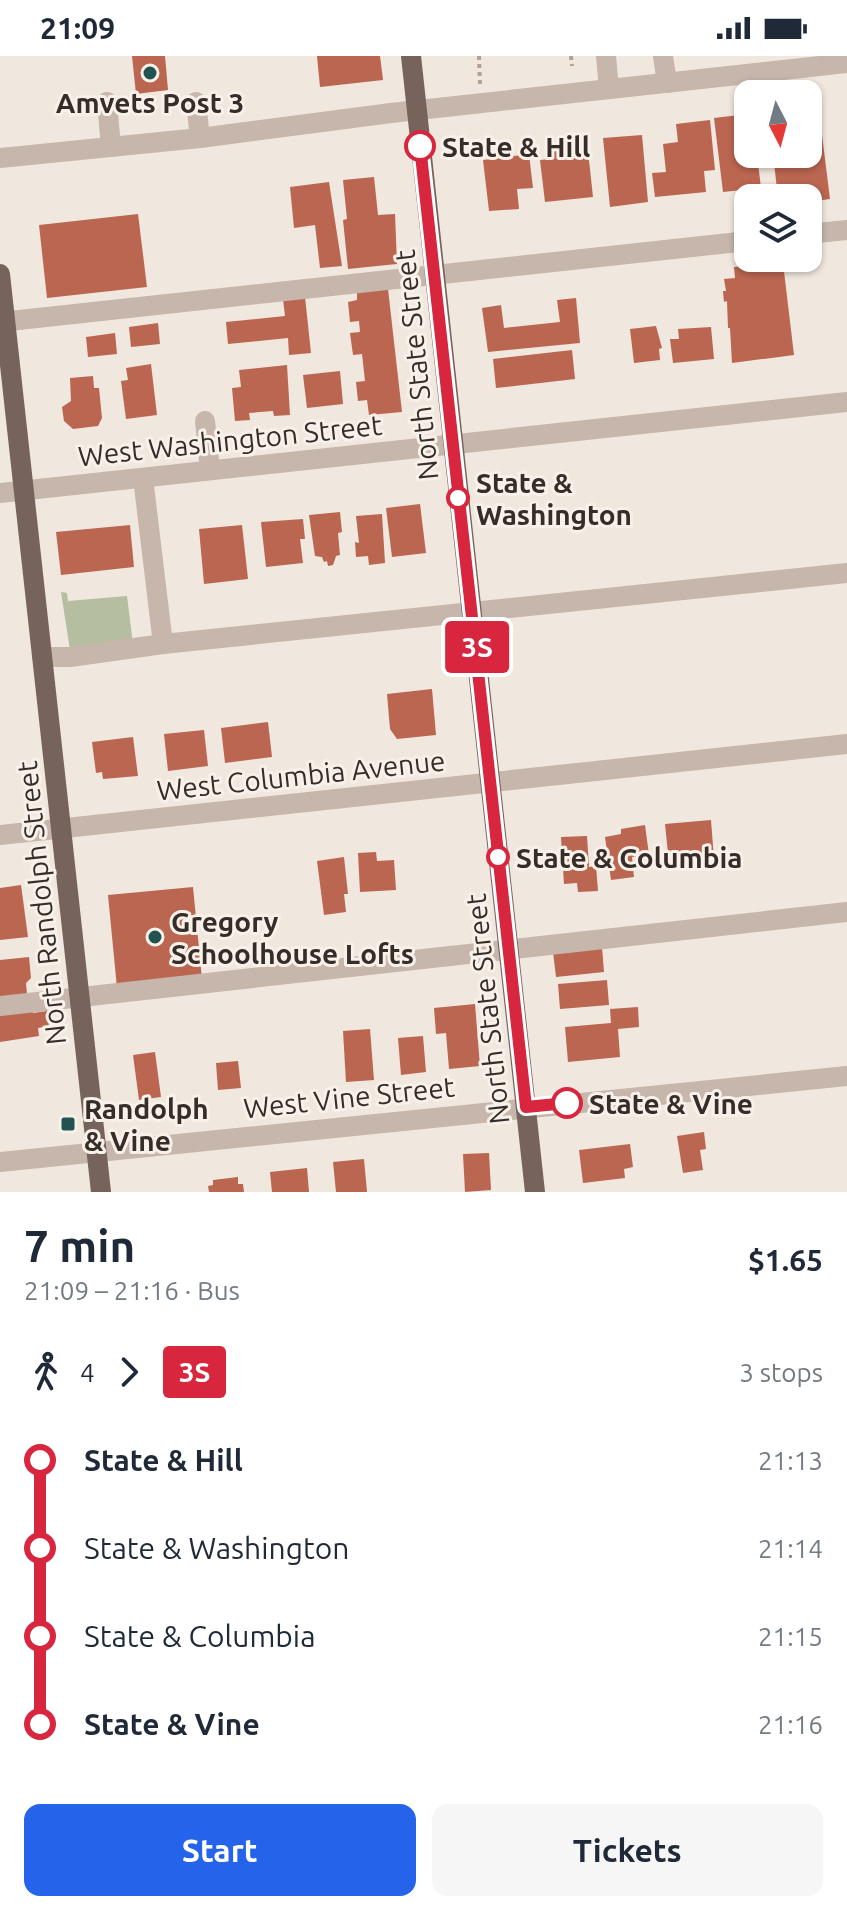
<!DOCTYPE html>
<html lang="en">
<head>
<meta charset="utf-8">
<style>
  body { margin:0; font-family:Ubuntu,sans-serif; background:#f6f6f7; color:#1f2937; height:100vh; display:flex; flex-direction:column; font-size:30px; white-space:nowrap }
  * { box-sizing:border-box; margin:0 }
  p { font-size:26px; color:#747a83 }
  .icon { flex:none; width:44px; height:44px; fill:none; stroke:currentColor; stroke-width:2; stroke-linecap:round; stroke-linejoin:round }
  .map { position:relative; height:1136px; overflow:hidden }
  .side { display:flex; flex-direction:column; background:#fff; flex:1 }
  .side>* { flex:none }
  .badge { padding:0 16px; border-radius:6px; font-size:28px; line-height:52px }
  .needle { width:52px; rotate:174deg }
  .fabs { position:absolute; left:734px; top:24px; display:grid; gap:16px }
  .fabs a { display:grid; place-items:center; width:88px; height:88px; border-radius:16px; background:#fff; box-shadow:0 2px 6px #0004; font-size:40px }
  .map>.badge { position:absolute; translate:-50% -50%; box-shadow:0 0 0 4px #fff }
  .legs { display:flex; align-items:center; gap:12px; height:88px; padding:0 24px; font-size:26px }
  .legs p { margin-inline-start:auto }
  .head { display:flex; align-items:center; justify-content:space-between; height:136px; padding:0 24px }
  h1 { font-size:44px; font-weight:700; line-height:60px }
  .action { display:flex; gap:16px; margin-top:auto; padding:16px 24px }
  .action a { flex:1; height:92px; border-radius:16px; background:#2563eb; color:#fff; font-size:32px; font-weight:700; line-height:92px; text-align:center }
  .action a+a { background:#f6f6f7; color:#1f2937 }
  ul { padding:0 24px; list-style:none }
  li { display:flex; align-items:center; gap:28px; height:88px; font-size:30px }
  li i { display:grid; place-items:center; width:12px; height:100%; margin:0 10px; background:currentColor }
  li i::after { content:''; width:20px; height:20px; margin:-10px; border:6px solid; border-radius:50%; background:#fff }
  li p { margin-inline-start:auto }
  li:first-child i { background:linear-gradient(#0000 50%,currentColor 0) }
  li:last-child i { background:linear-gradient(currentColor 50%,#0000 0) }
  .status { display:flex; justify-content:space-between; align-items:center; height:56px; padding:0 40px; background:#fff; direction:ltr }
  .status svg { height:22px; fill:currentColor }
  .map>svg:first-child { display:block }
</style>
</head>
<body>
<div class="status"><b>21:09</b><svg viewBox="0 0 49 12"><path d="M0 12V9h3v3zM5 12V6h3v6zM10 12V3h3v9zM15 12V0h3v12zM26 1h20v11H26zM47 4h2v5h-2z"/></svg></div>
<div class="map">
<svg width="847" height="1136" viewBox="0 0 847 1136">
  <rect width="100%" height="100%" fill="#f0e7de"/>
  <polygon fill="#b5be9f" points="61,536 67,537 68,545 127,540 133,588 70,594"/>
  <g fill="#ba6651">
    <polygon points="132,0 165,0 168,34 136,38"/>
    <polygon points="317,0 380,0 383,24 320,31"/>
    <polygon points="818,47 830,143 808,146 808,142 778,142 773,98 808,98 808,48"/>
    <polygon points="748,58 748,98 757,98 761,132 723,136 714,62"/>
    <polygon points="710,64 715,114 704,115 706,136 655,141 652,117 666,116 663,88 678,86 676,68"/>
    <polygon points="642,79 648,146 610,151 603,82"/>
    <polygon points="574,91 575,97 588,95 593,141 545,146 540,104 551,103 551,93"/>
    <polygon points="529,98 533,132 517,133 519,153 489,155 483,104"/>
    <polygon points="374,121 378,159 395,158 397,208 348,213 343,164 347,163 343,124"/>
    <polygon points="329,126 342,210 320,212 315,169 294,172 290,131"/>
    <polygon points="138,158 147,231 47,242 39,169"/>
    <polygon points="783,207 794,299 732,307 730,272 728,272 727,245 724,246 723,235 726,235 724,223 735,222 734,211"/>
    <polygon points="388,233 402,356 369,359 367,344 358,345 356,326 365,325 362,298 353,299 350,277 360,276 359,265 350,266 348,246 357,244 357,236"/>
    <polygon points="305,241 311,297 289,299 288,282 228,288 226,266 285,260 283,243"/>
    <polygon points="576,242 580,287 488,296 482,252 501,249 504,272 560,266 557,244"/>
    <polygon points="158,267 160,288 131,291 129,271"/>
    <polygon points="656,270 662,292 659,293 660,304 634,307 630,273"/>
    <polygon points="711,271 714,303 673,307 670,283 679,283 678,273"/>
    <polygon points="115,277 117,298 88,301 86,281"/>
    <polygon points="572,294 575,323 496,332 493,303"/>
    <polygon points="151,308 157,359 126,363 121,325 128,324 126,312"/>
    <polygon points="287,309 290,359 274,360 273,355 249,357 250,364 235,365 232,332 241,331 239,314"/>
    <polygon points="340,315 343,348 307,352 303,319"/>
    <polygon points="93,320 94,332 99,332 102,362 98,370 73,373 64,365 62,351 71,345 70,322"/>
    <polygon points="420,448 426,497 392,501 386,452"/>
    <polygon points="340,456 342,476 338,477 340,499 336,500 333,509 328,510 327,505 324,506 322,501 315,500 309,459"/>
    <polygon points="382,458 385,507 369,509 368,500 356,501 355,486 359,487 356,460"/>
    <polygon points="303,463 305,483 300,483 303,507 266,511 261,466"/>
    <polygon points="130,469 134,511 61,519 56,476"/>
    <polygon points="242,469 248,523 204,528 199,473"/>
    <polygon points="432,633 436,679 397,683 390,673 387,638"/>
    <polygon points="268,666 272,701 225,707 221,672"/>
    <polygon points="204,674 208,710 168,715 164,678"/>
    <polygon points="133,681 138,720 103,723 102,716 96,717 92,686"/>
    <polygon points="711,764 714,803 669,807 665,768"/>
    <polygon points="645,769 649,799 632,801 634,821 611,824 605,781 621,778 621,773"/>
    <polygon points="587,780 589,811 596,810 598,835 578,836 577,827 564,828 561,781"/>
    <polygon points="376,796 377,805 394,804 396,834 360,836 358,797"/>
    <polygon points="344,801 348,838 344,838 346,856 324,859 317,805"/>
    <polygon points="21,829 28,881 0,884 0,832"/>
    <polygon points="193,831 202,923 117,932 108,839"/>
    <polygon points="602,891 604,916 556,921 553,896"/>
    <polygon points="29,901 31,922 26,927 27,938 0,941 0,904"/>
    <polygon points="607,924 609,949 560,953 558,928"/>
    <polygon points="475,948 480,1010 449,1013 446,977 436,978 434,952"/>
    <polygon points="32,951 33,957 47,955 49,970 38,972 39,980 0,986 0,956"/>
    <polygon points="638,951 639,971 618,973 620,1001 568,1006 565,971 611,967 610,953"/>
    <polygon points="370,973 374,1024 346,1026 343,975"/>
    <polygon points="423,980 426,1016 401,1019 398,982"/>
    <polygon points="155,996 161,1041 139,1044 133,999"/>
    <polygon points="238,1005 241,1032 218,1034 216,1007"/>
    <polygon points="704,1076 706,1093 700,1094 703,1114 683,1117 677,1080"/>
    <polygon points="630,1088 633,1111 624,1113 625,1122 583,1127 579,1094"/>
    <polygon points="489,1097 491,1134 465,1136 463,1098"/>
    <polygon points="364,1103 367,1136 336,1136 333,1106"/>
    <polygon points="307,1112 309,1136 272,1136 270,1116"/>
    <polygon points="238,1121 238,1128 243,1128 244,1136 209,1136 208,1130 213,1129 213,1124"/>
  </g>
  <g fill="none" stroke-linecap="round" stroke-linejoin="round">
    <g stroke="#b3a095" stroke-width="4" stroke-dasharray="4 4" stroke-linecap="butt">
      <polyline points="479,0 480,30"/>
      <polyline points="571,0 572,10"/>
    </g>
    <g stroke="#c7b6ab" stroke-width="20">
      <polyline points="606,0 609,33"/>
      <polyline points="663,0 667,27"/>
      <polyline points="107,46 111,91"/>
      <polyline points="196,46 200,82"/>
      <polyline points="0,102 200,82 391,57 847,7"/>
      <polyline points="808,178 847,174"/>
      <polyline points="0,266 748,185"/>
      <polyline points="205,365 210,414"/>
      <polyline points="143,422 163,588"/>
      <polyline points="0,437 847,346"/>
      <polyline points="42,601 70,601 163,588 847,517"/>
      <polyline points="0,779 847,688"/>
      <polyline points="0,950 847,856"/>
      <polyline points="0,1106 847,1020"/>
    </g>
    <g stroke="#76635c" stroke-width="20">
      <polyline points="411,0 535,1136"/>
      <polyline points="0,218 101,1136"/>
    </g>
  </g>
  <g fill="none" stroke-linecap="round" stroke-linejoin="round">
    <g stroke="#fff" stroke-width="18">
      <polyline id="line-1" points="420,90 526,1051 567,1047"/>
    </g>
    <use href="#line-1" stroke="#d7263d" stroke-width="12"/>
  </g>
  <g fill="#235253" stroke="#f8f1ea" stroke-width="3">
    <circle cx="150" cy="17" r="8"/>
    <circle cx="155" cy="881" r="8"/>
    <rect x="60" y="1060" width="16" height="16" rx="4"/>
  </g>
  <g fill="#fff" stroke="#d7263d" stroke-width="4">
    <circle cx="420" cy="90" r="14"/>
    <circle cx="458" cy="442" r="10"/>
    <circle cx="498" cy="801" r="10"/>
    <circle cx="567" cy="1047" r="14"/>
  </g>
  <g text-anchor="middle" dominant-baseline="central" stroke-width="6" stroke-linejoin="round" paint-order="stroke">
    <g font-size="28" font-weight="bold" fill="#362d29" stroke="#f8f1ea" text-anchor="start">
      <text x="150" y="46" text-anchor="middle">Amvets Post 3</text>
      <text x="171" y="865">Gregory<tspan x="171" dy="32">Schoolhouse Lofts</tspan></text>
      <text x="84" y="1052">Randolph<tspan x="84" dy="32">&amp; Vine</tspan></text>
    </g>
    <g font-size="28" font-weight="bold" fill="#362d29" stroke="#f8f1ea" text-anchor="start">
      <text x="442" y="90">State &amp; Hill</text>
      <text x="476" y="426">State &amp;<tspan x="476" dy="32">Washington</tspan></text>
      <text x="516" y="801">State &amp; Columbia</text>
      <text x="589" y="1047">State &amp; Vine</text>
    </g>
    <g font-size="28" fill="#362d29" stroke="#f8f1ea">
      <text transform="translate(416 309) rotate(-96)">North State Street</text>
      <text transform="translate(230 384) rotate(-6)">West Washington Street</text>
      <text transform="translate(301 719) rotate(-6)">West Columbia Avenue</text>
      <text transform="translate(41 847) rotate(-96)">North Randolph Street</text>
      <text transform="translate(487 953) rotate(-96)">North State Street</text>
      <text transform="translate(349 1041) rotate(-6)">West Vine Street</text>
    </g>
  </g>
</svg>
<div class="fabs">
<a><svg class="needle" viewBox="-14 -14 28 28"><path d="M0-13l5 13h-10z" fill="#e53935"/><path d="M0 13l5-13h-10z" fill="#747a83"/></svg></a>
<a><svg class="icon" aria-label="layers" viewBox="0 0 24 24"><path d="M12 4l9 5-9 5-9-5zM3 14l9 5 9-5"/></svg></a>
</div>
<b class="badge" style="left:477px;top:591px;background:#d7263d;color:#fff">3S</b>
</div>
<section class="side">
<div class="head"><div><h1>7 min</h1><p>21:09 – 21:16 · Bus</p></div><b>$1.65</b></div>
<div class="legs"><svg class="icon" aria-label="walk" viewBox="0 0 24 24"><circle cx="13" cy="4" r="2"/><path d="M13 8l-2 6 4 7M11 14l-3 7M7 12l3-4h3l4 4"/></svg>4<svg class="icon" aria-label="forward" viewBox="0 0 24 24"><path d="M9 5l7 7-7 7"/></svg><b class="badge" style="background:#d7263d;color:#fff">3S</b><p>3 stops</p></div>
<ul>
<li><i style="color:#d7263d"></i><b>State &amp; Hill</b><p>21:13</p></li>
<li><i style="color:#d7263d"></i><span>State &amp; Washington</span><p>21:14</p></li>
<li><i style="color:#d7263d"></i><span>State &amp; Columbia</span><p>21:15</p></li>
<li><i style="color:#d7263d"></i><b>State &amp; Vine</b><p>21:16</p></li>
</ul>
<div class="action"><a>Start</a><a>Tickets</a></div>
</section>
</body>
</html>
